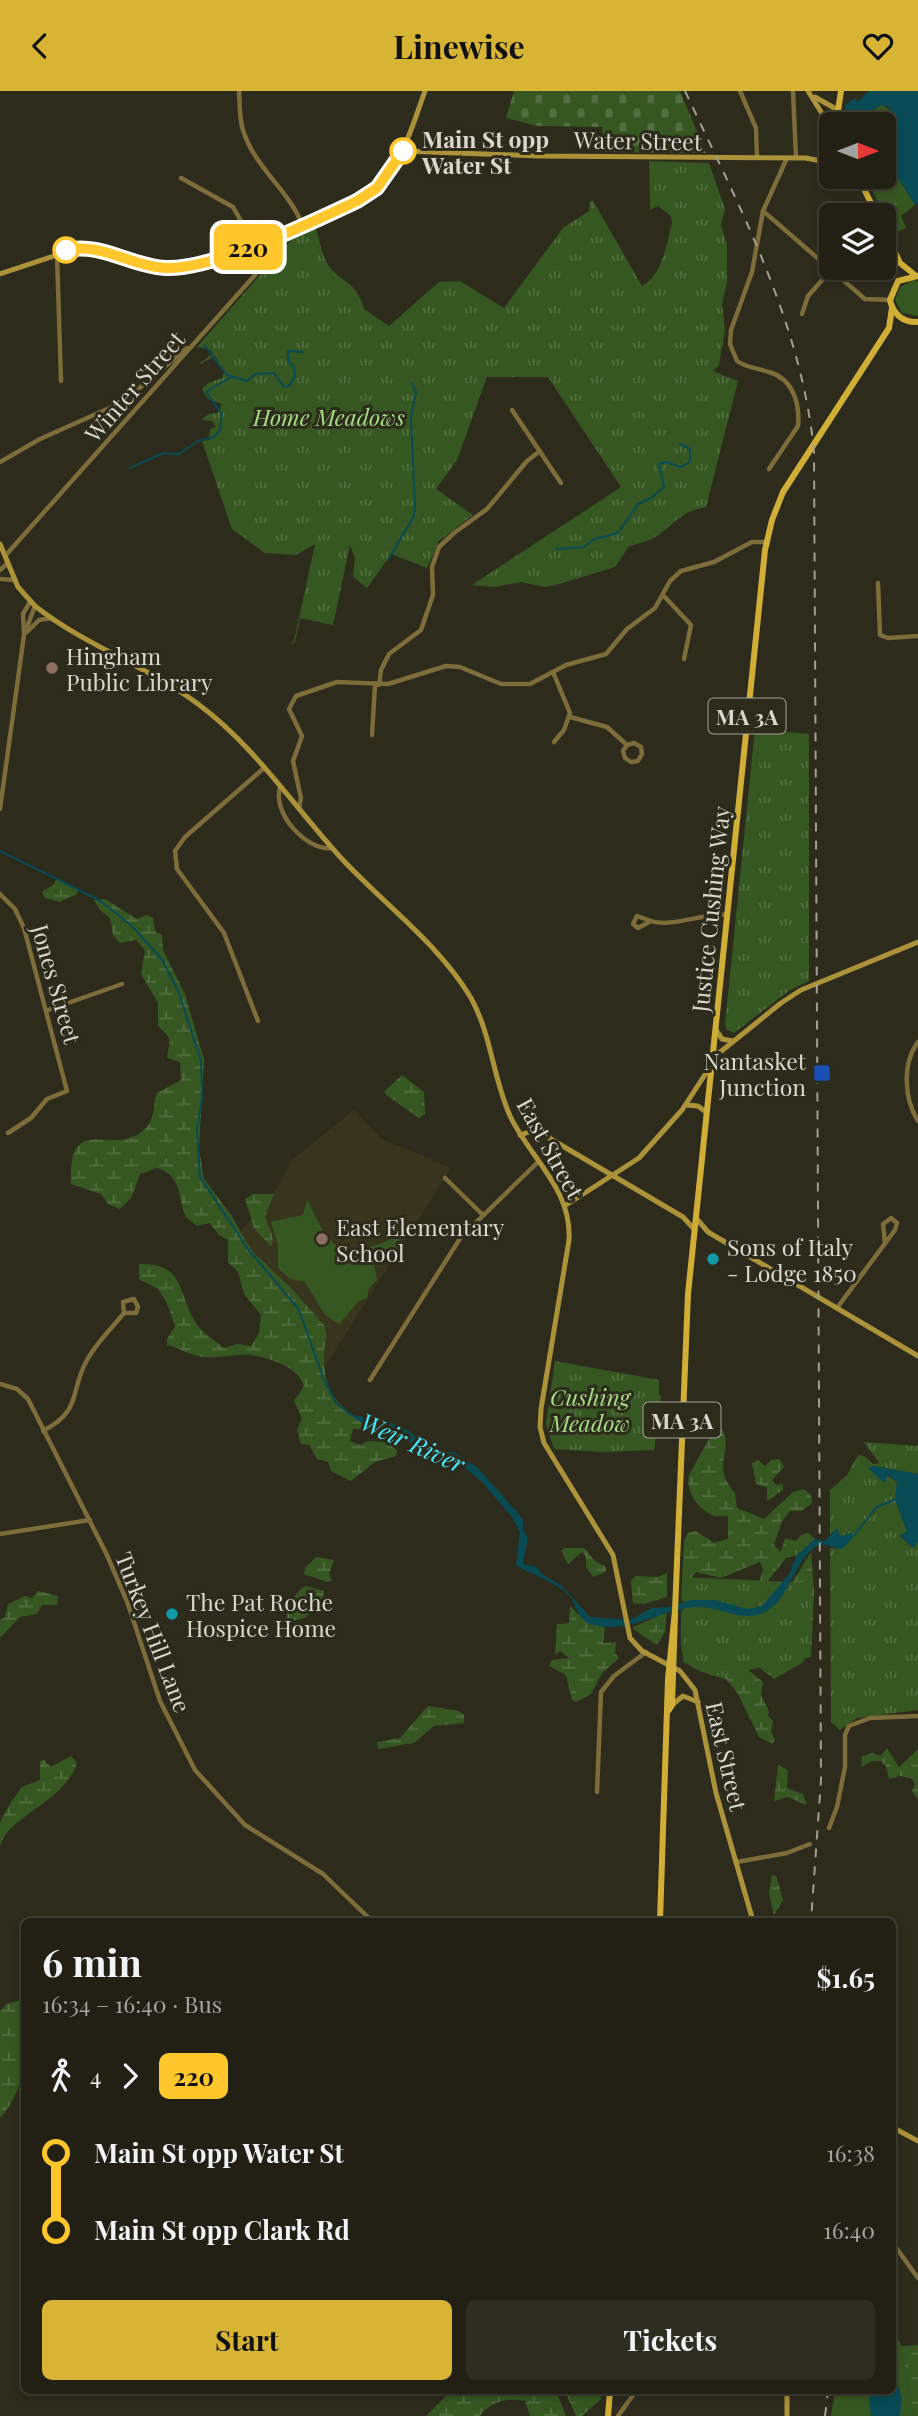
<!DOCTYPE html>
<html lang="en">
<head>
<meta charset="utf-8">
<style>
  body { margin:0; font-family:"Playfair Display",serif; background:#2e2d22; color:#f1f3f6; height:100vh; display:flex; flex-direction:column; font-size:26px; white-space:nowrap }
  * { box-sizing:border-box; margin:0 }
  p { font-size:23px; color:#a2a3a0 }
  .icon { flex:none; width:38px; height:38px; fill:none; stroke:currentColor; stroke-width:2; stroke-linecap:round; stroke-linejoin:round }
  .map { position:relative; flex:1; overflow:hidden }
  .panel { position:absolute; left:21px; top:1827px; width:875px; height:476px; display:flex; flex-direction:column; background:#222015; border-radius:10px; box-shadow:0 4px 10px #0003,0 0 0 2px #3f3e34 }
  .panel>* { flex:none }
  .badge { padding:0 14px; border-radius:10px; font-size:24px; line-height:46px }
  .needle { width:46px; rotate:90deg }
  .buttons { position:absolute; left:819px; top:21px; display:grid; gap:14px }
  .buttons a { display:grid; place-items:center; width:77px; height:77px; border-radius:10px; background:#222015; box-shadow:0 4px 10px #0003,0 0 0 2px #3f3e34; font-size:35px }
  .map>.badge { position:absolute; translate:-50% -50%; box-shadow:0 0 0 4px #fff }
  .legs { display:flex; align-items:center; gap:10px; height:77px; padding:0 21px; font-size:23px }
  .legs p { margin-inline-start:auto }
  .overview { display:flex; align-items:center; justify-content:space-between; height:119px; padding:0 21px }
  h1 { font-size:38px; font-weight:700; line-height:52px }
  .button { display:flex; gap:14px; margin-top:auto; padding:14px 21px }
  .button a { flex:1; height:80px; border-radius:10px; background:#d8b434; color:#111; font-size:28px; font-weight:700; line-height:80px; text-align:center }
  .button a+a { background:#2e2d22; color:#f1f3f6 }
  ul { padding:0 21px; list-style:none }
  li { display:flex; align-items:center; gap:24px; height:77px; font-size:26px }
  li i { display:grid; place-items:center; width:10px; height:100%; margin:0 9px; background:currentColor }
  li i::after { content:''; width:18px; height:18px; margin:-9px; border:5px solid; border-radius:50%; background:#222015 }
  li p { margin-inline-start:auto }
  li:first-child i { background:linear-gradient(#0000 50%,currentColor 0) }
  li:last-child i { background:linear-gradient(currentColor 50%,#0000 0) }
  header { display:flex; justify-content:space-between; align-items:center; height:91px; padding:0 21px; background:#d8b434; color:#111; font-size:32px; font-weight:700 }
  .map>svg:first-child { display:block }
</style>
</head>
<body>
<header><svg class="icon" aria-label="back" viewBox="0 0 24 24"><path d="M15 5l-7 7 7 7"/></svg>Linewise<svg class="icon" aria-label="heart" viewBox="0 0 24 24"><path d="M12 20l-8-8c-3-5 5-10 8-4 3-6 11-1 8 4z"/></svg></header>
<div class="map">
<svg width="918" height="2325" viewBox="0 0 918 2325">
  <defs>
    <pattern id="wetland-marsh" width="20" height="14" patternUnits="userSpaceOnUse" patternTransform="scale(1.75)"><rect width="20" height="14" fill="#375722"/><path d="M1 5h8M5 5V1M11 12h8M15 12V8" fill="none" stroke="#536e41"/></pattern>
    <pattern id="cemetery-stones" width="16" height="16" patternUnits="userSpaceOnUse" patternTransform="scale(1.75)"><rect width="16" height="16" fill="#375722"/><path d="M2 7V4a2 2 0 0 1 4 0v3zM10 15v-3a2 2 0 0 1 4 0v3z" fill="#536e41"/></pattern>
    <pattern id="park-tufts" width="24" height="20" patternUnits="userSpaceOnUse" patternTransform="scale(1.75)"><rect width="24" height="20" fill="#375722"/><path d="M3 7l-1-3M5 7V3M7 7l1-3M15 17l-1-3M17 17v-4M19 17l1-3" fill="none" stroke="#536e41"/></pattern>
  </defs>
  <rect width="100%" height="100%" fill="#2d2b1c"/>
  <polygon fill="#38351f" points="354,1019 382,1048 451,1077 324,1277 258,1166 236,1146 278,1096 291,1070"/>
  <g fill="#375722">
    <polygon points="913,189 918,190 918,225 902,222 895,209 900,196"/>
    <path d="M307,1109C323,1138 329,1168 369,1156C384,1152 392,1150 401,1137L396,1162L380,1160L372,1164L377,1189L369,1197L367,1207L359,1210L339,1233L325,1224L305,1191L290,1188L278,1177V1154L271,1131L303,1124Z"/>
    <polygon points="893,2236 901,2255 913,2325 831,2325 835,2300 892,2300"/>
  </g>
  <g fill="url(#wetland-marsh)">
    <polygon points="56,788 78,798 77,803 60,811 45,807 42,801 54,793"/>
    <path d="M105,808L137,828L147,824L153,827L155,840L162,844L163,859L185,903L204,969L199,1058L204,1088L231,1124L252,1160L291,1197L324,1234C328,1244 325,1251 324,1261C322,1303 341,1320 375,1338H353L350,1350L360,1354L368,1350L390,1351L397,1360L396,1365L375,1371L351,1390L331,1380L328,1371L317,1368L309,1354L301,1353L297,1339L302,1327L294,1310L304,1295C298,1275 269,1267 251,1264C235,1262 219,1268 202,1266C189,1264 180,1257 167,1254V1248L175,1235L166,1210L158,1198L139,1188V1173C188,1172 176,1204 198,1235C204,1243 217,1251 224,1257L237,1253L251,1255L259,1242L261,1224L244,1203L238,1181L228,1171V1149L219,1144L210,1132L197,1135L186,1126C177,1106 183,1085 157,1077L140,1083L131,1107L120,1118L108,1113L101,1103L71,1093C68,1016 114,1070 146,1037C156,1026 152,1015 157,1002L181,989L180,971L167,967C170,947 173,949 158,935V912L141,883L145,859L136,849L120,852L113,844L110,827L100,819L94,809Z"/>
    <polygon points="402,984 424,1001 425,1023 419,1027 386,1004 384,1001"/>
    <polygon points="253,1103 274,1103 265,1126 273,1147 271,1156 254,1137 245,1108"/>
    <path d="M715,1337H721C736,1359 709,1374 735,1402L737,1417L764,1428L793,1401L804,1398L811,1404L812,1412L802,1420H790L782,1430L774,1454L781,1461L785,1447L796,1450L801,1444L809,1442L815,1448L797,1464L786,1467L767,1491L749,1494L760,1489L763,1478L760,1471L721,1487L696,1481L690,1489L687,1509L681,1510L684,1450L688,1442L696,1440L714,1452L728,1448V1425C722,1424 717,1427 712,1424C698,1418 685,1400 689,1384Z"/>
    <polygon points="779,1368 784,1376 772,1389 776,1394 783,1393 783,1399 767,1410 767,1396 756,1393 752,1372 758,1369 765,1375 771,1369"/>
    <polygon points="564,1457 584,1457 595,1470 606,1476 606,1481 593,1486 586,1476 586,1466 582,1461 568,1473 561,1460"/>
    <path d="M811,1461L814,1501L811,1566L746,1577L763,1591L761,1604L769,1620L768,1625L773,1630L771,1640L775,1649L772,1653L759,1646L738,1603L726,1588C676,1575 681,1571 681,1522L682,1518L790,1495Z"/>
    <polygon points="316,1466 334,1469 329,1483 332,1490 327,1491 304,1483 305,1477"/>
    <polygon points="667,1482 667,1506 644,1513 633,1512 631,1489 636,1485 657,1486"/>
    <path d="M306,1495L324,1500L322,1514L304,1527L286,1532C285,1521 295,1499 306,1495Z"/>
    <polygon points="38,1500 58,1505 57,1514 42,1514 37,1523 20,1526 0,1547 0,1529 5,1526 8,1513 25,1505 32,1507"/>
    <polygon points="570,1515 579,1524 605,1537 603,1552 616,1551 615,1562 619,1567 602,1582 591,1603 576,1611 572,1609 566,1584 549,1575 552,1569 569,1567 560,1560 555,1564 557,1533 569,1532"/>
    <polygon points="667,1521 665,1541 657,1554 633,1538 633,1536"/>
    <polygon points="428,1615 459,1620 464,1624 464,1632 434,1635 414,1652 378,1658 377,1651 400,1647"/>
    <polygon points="887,1657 899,1676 918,1658 918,1708 912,1700 915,1693 911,1687 900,1685 889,1688 886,1675 881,1670 872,1670 861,1676 862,1665 873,1662 881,1665"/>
    <path d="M71,1665L77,1672C65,1711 9,1724 0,1755V1731L11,1711L22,1696L40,1689V1670L44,1669L51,1676Z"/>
    <polygon points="778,1674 788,1679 787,1697 803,1703 807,1714 787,1706 774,1710"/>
    <polygon points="772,1784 776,1785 783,1809 774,1824 769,1802"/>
    <path d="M24,1908C25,1950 30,1995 0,2027V1920L7,1913Z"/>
    <polygon points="918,2254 918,2325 913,2325 901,2255"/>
    <path d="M451,2300H556L566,2325H530L525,2310C509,2306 489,2311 480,2325H426Z"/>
    <polygon points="565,2300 602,2300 601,2308 582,2325 576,2325"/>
  </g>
  <polygon fill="url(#cemetery-stones)" points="514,0 680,0 706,62 604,61 602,36 538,35 506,27"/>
  <g fill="url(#park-tufts)">
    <polygon points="882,14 893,21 894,33 884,38 884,33 849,33"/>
    <path d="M649,70L709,72L725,118L721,134L727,154V192L722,213L725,239L719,274L713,280L738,290L706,416C676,422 674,436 652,448C645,451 636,453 629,455L615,476L556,494L545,496L521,491L494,496L472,494L621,396L548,286H487L457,369L436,398L473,424L439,450L427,477L391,463L367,497L353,486L355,467L350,454L333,534L300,527L295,551L289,554L294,550L315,453L296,464L265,462L232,438L202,350L209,349L210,338L216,336L212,330L201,329L209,323L218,322L222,313L208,308L202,298L208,292L222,287L224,281L215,265L198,274L213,262L209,258L197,256L296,143L315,135C319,146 321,162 327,172C340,193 356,188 364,218L389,235L439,191L460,190L504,217L563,137L589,120L590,110H593L642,195C662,185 667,152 672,132L671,125L658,115L650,119Z"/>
    <polygon points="889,72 915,114 901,125 906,137 893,143 866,86 884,86 884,75"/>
    <polygon points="755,638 809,643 809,890 790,899 734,942 727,939 725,933"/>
    <polygon points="555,1270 659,1289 659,1304 661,1305 654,1359 604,1361 554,1358 546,1333"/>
    <polygon points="864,1351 918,1355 918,1383 873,1375 897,1391 895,1408 907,1440 900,1445 911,1456 918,1450 918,1619 857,1627 840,1639 831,1631 830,1457 842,1458 838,1443 834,1440 830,1444 830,1399 847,1384 858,1364 864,1365 873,1373 879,1372"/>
    <polygon points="684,1486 811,1492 810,1561 802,1572 774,1588 760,1577 713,1585 683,1571"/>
  </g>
  <g fill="#084b54">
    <polygon points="868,0 918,0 918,113 915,114 889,72 884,75 884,38 894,33 896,26 888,16 882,14 845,33 845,14 855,7 858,11"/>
    <path d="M349,1323L391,1332L409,1340L432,1361H454L478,1377L523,1428V1439L528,1447L523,1473L537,1476L542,1483L562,1495L590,1526L630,1529L652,1517L669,1516L690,1509H716L747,1518L762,1515L789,1483L797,1464L815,1448L825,1450L837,1437L840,1445L851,1442L854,1446L842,1458C834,1457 823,1451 817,1455C797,1465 790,1504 770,1518C746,1535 724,1516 699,1516C661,1517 633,1543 593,1534C579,1531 577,1515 570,1506C560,1492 531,1484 516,1474L520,1441L511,1425L482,1391L458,1371L434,1369L405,1348L363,1333Z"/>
    <polygon points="873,1375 918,1383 918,1450 913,1457 900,1445 907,1440 895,1408 897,1391 888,1384 884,1392 868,1377"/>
    <polygon points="893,2276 902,2308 900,2325 871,2325 869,2308 873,2300 892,2300"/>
  </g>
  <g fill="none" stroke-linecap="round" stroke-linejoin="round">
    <g stroke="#084b54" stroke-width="2">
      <polyline points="204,254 227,284 247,290 255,283 274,282 283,295 288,296 295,286 294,277 288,270 288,260 303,261"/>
      <polyline points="130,377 163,362 179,363 198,350 214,346 220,339 222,323 206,301 231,286"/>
      <polyline points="556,458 584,456 592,449 618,442 638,413 651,407 664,396 659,373 666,371 681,376 690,371 690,358 680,353"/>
      <polyline points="388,469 414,425 415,416 411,326 416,301 412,292"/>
      <polyline points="0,760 99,809 132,835 163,870 179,902 201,970 202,1007 197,1039 200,1086 248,1158 299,1219 324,1289 336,1312 351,1324"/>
      <polyline points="854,1444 877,1416 896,1408"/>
    </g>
    <g stroke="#7d6d3a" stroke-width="4.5">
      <path d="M239,0C240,13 239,27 243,39C254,76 288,98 302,133"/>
      <polyline points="740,0 756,37 757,67"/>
      <polyline points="793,0 796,67"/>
      <polyline points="181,87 233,116 254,153"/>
      <polyline points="763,120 865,208 890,209"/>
      <polyline points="57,164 61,290"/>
      <polyline points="802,223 808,205 832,178"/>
      <polyline points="512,319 561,392"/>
      <polyline points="0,371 40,348 123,311 187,257"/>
      <path d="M769,378L798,335C800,312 793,288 769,281C757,277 747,277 737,270L730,253L731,239L752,181L763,120L787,67"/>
      <polyline points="5,465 271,166 280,153 280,143"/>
      <polyline points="0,479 8,472"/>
      <polyline points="0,488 15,489"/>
      <polyline points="878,492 880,544 888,547 918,545"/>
      <polyline points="663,504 691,534 684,568"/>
      <polyline points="27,541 39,529 52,527"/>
      <polyline points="24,543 23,523 30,511"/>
      <polyline points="553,581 570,622 564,639 554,651"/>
      <polyline points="379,594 381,579 389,563 421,539 433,504 432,476 439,456 454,442 487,418 527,370 540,360"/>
      <polyline points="570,626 607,636 627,654 623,660 625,667 631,671 638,670 642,663 641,656 634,652 627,654"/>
      <polyline points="372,644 375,594"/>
      <path d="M280,696C272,722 306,760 332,757"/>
      <polyline points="299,717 301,707 293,670 302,645 289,618 296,605 337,591 388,593 446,575 460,576 501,593 530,593 566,574 606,563 627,538 655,517 670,490 681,480 714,471 752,451 766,451"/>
      <polyline points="0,718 24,544 35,515"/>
      <polyline points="0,803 15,818 24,837 67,1000 47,1008 31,1027 8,1042"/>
      <path d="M651,830L637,825L633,833L638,837L651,830C669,837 704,822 727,824"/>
      <polyline points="48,919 122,893"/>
      <polyline points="258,930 224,842 177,778 175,760 185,746 264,677"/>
      <path d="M918,951C902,972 904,1008 918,1030"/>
      <polyline points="445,1087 483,1124"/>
      <polyline points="837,1217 895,1139 897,1132 891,1127 883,1133 885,1152"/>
      <polyline points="370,1289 461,1146 538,1071"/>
      <polyline points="0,1293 17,1298 28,1308 107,1464 128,1513 160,1610 195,1679 245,1734 323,1783 372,1830"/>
      <path d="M43,1340C83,1319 69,1301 87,1269C96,1252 112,1237 124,1222H136L138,1216L134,1208L123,1211L124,1222"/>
      <polyline points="0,1443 90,1429"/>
      <polyline points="597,1701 601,1601 614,1585 646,1561"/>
      <polyline points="829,1737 837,1716 845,1676 845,1644 849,1635 870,1627 918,1625"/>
      <polyline points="737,1771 787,1762 810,1753"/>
      <polyline points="892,2151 918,2187"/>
      <polyline points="618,2325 636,2300"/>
    </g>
    <g stroke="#ac933a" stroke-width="5">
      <polyline points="808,0 831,37"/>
      <polyline points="815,6 836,18"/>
      <polyline points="403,60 539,65 806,67 831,72"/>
      <path d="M0,183L81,156C110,157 135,175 164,177C200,179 353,121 378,96C403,70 413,33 425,0"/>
      <path d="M0,453L18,496L35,515C84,554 147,575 198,613C255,655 294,716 342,768C384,813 439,853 471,907C492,945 493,989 511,1027C532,1069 572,1099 569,1149L541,1318L540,1336L544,1352L613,1464L630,1547L642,1560L680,1580L695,1599L716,1702L753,1830"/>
      <polyline points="716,939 722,948 733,950"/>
      <polyline points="686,1014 698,1015 706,1021"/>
      <polyline points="520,1044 532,1040 544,1044 683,1126 694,1138"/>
      <polyline points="566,1114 639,1067 682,1019 719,962 781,912 801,899 918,851"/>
      <polyline points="696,1127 708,1141 918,1265"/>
      <polyline points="672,1614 683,1605 698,1611"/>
      <polyline points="892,2036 918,2050"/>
      <polyline points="787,2325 787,2300"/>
    </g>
    <g stroke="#d1af36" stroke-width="6">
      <polyline points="836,33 841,0"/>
      <polyline points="858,86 877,124"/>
      <polyline points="884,138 900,172 915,184"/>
      <path d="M918,185L898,190L890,209C893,223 903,232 918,231"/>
      <polyline points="669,1619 672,1614 675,1524"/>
      <polyline points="660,1830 668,1588 675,1520 688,1203 765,459 772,429 783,401 889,237 892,217"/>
      <polyline points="608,2325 610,2300"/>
    </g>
    <g stroke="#a2a095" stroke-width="2" stroke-dasharray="9 9" stroke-linecap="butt">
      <path d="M685,0C739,115 802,233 814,361L821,1689L811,1830"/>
      <polyline points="825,2325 828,2300"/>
    </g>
  </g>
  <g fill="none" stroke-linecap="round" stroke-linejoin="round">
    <g stroke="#fff" stroke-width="16">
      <path id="line-1" d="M66,159C101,151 130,175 165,177C214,179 310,132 357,110L377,97L403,60"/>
    </g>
    <use href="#line-1" stroke="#ffc72c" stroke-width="10"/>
  </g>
  <g fill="#fff" stroke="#ffc72c" stroke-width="3.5">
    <circle cx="403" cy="60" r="12"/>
    <circle cx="66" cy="159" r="12"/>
  </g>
  <g fill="#8d6e63" stroke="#2d2b1c" stroke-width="2.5">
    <circle cx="52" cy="577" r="7"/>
    <circle cx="322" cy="1148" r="7"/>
  </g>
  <rect fill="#1a4fb4" stroke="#2d2b1c" stroke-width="2.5" x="813" y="973" width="18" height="18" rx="3.5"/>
  <g fill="#0f9aa8" stroke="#2d2b1c" stroke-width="2.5">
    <circle cx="713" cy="1168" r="7"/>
    <circle cx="172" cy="1523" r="7"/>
  </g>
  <g text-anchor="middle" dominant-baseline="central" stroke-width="6" stroke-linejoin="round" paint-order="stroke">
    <g fill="#2d2b1c" stroke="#a5a499" stroke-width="2">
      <rect x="708.5" y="607.5" width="77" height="35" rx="5"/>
      <rect x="643.5" y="1311.5" width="77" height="35" rx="5"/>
    </g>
    <g font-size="21" font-weight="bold" fill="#d9d8cf">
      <text x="747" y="625">MA 3A</text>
      <text x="682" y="1329">MA 3A</text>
    </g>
    <g font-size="23" font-weight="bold" fill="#d9d8cf" stroke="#2d2b1c" text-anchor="start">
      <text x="422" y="47">Main St opp<tspan x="422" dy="26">Water St</tspan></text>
    </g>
    <g font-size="23" fill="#d9d8cf" stroke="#2d2b1c">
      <text transform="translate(638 49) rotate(1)">Water Street</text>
      <text transform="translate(134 295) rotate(-49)">Winter Street</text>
      <text transform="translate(710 818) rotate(-84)">Justice Cushing Way</text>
      <text transform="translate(57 893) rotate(74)">Jones Street</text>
      <text transform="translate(551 1057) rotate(61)">East Street</text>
      <text transform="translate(154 1541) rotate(69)">Turkey Hill Lane</text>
      <text transform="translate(727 1665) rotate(77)">East Street</text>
    </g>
    <g font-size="23" font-style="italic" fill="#a5dd82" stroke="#2d2b1c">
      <text x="329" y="325">Home Meadows</text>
      <text x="590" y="1305">Cushing<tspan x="590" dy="26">Meadow</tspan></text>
    </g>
    <g font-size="23" fill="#d9d8cf" stroke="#2d2b1c" text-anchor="start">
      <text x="66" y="564">Hingham<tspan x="66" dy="26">Public Library</tspan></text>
      <text x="806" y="969" text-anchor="end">Nantasket<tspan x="806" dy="26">Junction</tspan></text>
      <text x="336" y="1135">East Elementary<tspan x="336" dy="26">School</tspan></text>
      <text x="727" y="1155">Sons of Italy<tspan x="727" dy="26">- Lodge 1850</tspan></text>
      <text x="186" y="1510">The Pat Roche<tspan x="186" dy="26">Hospice Home</tspan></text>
    </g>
    <g font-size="24" font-style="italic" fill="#44e8ff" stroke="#2d2b1c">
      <text transform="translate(413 1351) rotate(24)">Weir River</text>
    </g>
  </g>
</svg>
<div class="buttons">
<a><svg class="needle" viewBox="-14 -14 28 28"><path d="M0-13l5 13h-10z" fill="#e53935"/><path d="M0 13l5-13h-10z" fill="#a2a3a0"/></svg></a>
<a><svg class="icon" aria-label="layers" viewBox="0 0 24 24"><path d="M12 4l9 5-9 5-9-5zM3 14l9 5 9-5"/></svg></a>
</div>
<b class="badge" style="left:248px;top:156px;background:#ffc72c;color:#111">220</b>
<section class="panel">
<div class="overview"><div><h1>6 min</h1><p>16:34 – 16:40 · Bus</p></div><b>$1.65</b></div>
<div class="legs"><svg class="icon" aria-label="walk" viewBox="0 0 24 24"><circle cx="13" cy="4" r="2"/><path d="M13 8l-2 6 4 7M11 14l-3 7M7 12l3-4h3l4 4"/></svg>4<svg class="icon" aria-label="forward" viewBox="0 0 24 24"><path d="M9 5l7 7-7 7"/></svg><b class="badge" style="background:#ffc72c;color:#111">220</b></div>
<ul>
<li><i style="color:#ffc72c"></i><b>Main St opp Water St</b><p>16:38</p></li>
<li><i style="color:#ffc72c"></i><b>Main St opp Clark Rd</b><p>16:40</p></li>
</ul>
<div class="button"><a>Start</a><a>Tickets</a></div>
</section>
</div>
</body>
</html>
